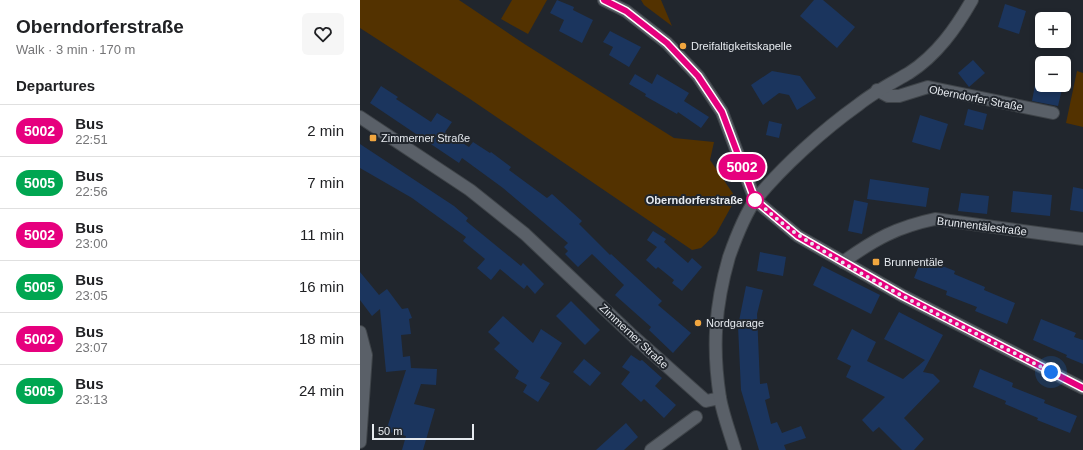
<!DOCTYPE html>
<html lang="en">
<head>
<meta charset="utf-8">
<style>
  body { margin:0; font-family:Helvetica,sans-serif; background:#f6f6f6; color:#202124; height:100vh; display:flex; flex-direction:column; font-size:15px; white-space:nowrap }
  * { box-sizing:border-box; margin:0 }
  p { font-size:13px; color:#757577 }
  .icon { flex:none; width:22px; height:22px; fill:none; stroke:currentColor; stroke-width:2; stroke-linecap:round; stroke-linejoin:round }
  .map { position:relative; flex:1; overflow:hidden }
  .side { display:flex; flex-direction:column; background:#fff; width:360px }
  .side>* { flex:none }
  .badge { padding:0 8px; border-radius:13px; font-size:14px; line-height:26px }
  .controls { position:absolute; left:675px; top:12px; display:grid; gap:8px }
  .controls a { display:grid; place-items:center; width:36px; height:36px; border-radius:6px; background:#fff; box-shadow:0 2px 6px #0003; font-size:20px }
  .scale { position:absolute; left:12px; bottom:10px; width:102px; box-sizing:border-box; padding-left:4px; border:2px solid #e6eaef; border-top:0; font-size:11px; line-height:14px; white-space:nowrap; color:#e6eaef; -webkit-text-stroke:3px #21262d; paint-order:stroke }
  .you { position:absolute; width:20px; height:20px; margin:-10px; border:3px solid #fff; border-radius:50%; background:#1a73e8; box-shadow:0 0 0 6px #1a73e833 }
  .map>.badge { position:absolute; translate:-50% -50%; box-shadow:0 0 0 2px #fff }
  h2 { padding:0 16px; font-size:15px; line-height:36px }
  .round { display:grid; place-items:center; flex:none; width:42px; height:42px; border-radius:6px; background:#f6f6f6 }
  .overview { display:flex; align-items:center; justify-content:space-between; height:68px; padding:0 16px }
  h1 { font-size:19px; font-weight:700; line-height:30px }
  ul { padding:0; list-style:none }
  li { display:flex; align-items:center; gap:12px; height:52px; padding:0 16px; border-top:1px solid #e0e0e0 }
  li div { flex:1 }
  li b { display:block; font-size:15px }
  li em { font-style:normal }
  li .badge { min-width:44px; font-weight:700; text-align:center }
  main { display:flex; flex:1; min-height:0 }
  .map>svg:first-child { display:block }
</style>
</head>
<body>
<main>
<section class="side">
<div class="overview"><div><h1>Oberndorferstraße</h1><p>Walk · 3 min · 170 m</p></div><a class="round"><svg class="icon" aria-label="heart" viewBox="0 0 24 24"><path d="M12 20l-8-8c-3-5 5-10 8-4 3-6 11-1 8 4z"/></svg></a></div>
<h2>Departures</h2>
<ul>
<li><span class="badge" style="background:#e6007e;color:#fff">5002</span><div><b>Bus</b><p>22:51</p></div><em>2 min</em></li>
<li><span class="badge" style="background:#00a651;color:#fff">5005</span><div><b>Bus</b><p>22:56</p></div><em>7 min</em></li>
<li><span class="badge" style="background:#e6007e;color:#fff">5002</span><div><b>Bus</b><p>23:00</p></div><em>11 min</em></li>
<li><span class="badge" style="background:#00a651;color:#fff">5005</span><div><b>Bus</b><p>23:05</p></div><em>16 min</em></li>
<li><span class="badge" style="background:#e6007e;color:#fff">5002</span><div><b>Bus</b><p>23:07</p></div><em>18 min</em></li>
<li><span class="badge" style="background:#00a651;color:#fff">5005</span><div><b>Bus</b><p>23:13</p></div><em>24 min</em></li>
</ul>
</section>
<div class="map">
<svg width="723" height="450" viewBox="0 0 723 450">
  <rect width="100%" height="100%" fill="#21262d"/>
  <g fill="#533200">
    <polygon points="0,0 99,0 166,45 314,138 354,142 350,160 376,198 356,234 341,248 332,250 110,99 0,28"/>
    <polygon points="152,0 187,0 168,34 141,19"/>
    <polygon points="281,0 301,0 312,26 284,5"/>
    <polygon points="717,71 723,73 723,127 706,123"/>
  </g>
  <g fill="#1b355e">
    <polygon points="197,0 214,7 213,10 233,20 222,43 199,31 204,20 190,13"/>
    <polygon points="454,0 463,0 495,27 477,48 440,16"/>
    <polygon points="645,4 666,11 659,34 638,27"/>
    <polygon points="250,31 281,47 269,67 249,55 253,47 243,42"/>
    <polygon points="613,60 625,73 609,87 598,73"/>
    <polygon points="412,71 440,76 456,98 437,110 429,95 419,93 403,105 391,85"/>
    <polygon points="275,74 292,84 297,74 329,93 324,101 349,117 341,128 318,112 317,114 285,96 286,94 269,84"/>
    <polygon points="675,85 703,85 698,106 672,101"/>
    <polygon points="21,86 38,97 36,99 71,122 77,113 92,122 85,132 109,147 113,142 130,153 131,152 151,167 149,170 187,198 192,194 222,221 219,224 250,255 251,254 302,301 298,305 331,333 313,353 289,330 291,327 255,295 264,285 232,254 218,267 205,254 208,251 204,247 208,243 143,188 102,158 99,163 10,103"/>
    <polygon points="608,109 627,114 623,130 604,125"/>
    <polygon points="560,115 588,124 580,150 552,142"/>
    <polygon points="409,121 422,124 419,138 406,135"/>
    <polygon points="0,144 94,206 108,218 106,221 161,266 163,263 184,284 175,294 167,285 164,289 140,269 131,280 117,268 125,259 103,241 106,237 52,198 0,168"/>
    <polygon points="510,179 569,188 566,207 507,199"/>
    <polygon points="713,187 723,189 723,212 710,210"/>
    <polygon points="653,191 692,195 690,216 651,212"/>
    <polygon points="601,193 629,196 627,214 598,211"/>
    <polygon points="494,200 508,203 502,234 488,231"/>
    <polygon points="293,231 306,239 304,242 328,263 332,258 342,267 322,291 312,283 314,280 298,267 296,269 286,260 297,247 287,240"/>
    <polygon points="400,252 426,257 423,276 397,271"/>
    <polygon points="562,258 595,271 594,274 625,287 624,290 655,303 647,324 615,311 617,307 586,295 587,291 554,278"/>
    <polygon points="462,266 520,295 511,314 453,285"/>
    <polygon points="0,272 19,295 27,289 42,309 48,308 52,318 49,319 51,334 41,335 43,357 50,356 51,368 77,369 76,385 61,384 54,404 75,409 63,450 42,450 46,436 26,431 46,370 26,372 20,309 12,316 0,300"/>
    <polygon points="386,286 403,290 397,314 400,384 407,383 410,398 405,400 411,424 417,422 422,433 441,426 446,438 424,445 426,450 399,450 381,390 378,326"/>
    <polygon points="211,301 240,330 225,345 196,316"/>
    <polygon points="539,312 583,335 563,372 573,374 580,381 544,418 564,439 554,450 542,450 519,427 513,432 502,420 525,397 486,377 491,366 477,359 492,329 516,342 507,361 543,379 565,360 524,339"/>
    <polygon points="143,316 173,343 181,329 202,343 180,378 190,383 178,402 163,392 167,385 155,378 159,371 134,349 140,343 128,332"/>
    <polygon points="681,319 716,333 714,337 723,340 723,364 706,357 707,355 673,340"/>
    <polygon points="271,355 280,361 282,360 302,378 295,386 316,405 304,418 284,399 281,402 261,384 270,372 262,367"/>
    <polygon points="224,359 241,373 230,386 213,372"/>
    <polygon points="620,369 653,383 652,387 685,400 684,403 717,416 710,433 677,420 678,418 645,404 646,401 613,387"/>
    <polygon points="266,423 278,437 264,450 236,450"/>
  </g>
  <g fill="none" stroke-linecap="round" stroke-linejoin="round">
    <g stroke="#3f4449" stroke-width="14">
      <g id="street">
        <polyline points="244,0 266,11 307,43 338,76 362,112 395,200 438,236 543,296 723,388"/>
        <polyline points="517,90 528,96 539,96 568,87 693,113"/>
        <polyline points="0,117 110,190 165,234 274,337 346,401 360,398"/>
        <path d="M483,262C515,239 537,227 575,219L723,239"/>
        <polyline points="0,332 6,355 0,442"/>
        <polyline points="291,450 336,417"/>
      </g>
    </g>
    <g stroke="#3f4449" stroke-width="14">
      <path id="secondary" d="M375,450C370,433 363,415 360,398C352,347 355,306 369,257C375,240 385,214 396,199C423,166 463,130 498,105C514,92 532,83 549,73C577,55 596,28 612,0"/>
    </g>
    <use href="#street" stroke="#5a6068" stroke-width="12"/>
    <use href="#secondary" stroke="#5a6068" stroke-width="12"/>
  </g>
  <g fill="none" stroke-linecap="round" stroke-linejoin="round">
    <g stroke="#fff" stroke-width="9">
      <polyline id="line" points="244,0 266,11 307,43 338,76 362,112 395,200 438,236 543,296 723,388"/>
    </g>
    <use href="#line" stroke="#e6007e" stroke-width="6"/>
    <path stroke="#e6eaef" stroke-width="4" stroke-dasharray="0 7.2" d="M395,200C409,212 424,226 440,236C519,288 607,328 691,372"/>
  </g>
  <g fill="#f1a63f" stroke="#21262d" stroke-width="1.5">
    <circle cx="323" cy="46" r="4"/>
    <rect x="9" y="134" width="8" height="8" rx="2"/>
    <rect x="512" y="258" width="8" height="8" rx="2"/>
    <circle cx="338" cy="323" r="4"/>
  </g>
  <circle fill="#fff" stroke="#e6007e" stroke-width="2" cx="395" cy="200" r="8"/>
  <g text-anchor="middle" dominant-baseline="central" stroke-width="4" stroke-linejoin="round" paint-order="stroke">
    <g font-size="11" fill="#e6eaef" stroke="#21262d" text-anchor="start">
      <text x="331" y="46">Dreifaltigkeitskapelle</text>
      <text x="21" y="138">Zimmerner Straße</text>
      <text x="524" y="262">Brunnentäle</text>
      <text x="346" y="323">Nordgarage</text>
    </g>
    <g font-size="11" fill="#e6eaef" stroke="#21262d">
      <text transform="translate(616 98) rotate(11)">Oberndorfer Straße</text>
      <text transform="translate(622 226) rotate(7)">Brunnentälestraße</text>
      <text transform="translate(274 336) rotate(43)">Zimmerner Straße</text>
    </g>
    <g font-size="11" font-weight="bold" fill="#e6eaef" stroke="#21262d" text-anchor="end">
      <text x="383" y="200">Oberndorferstraße</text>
    </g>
  </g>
</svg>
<div class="controls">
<a>+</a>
<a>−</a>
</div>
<div class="scale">50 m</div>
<div class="you" style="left:691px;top:372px"></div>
<b class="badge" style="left:382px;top:167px;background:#e6007e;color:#fff">5002</b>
</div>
</main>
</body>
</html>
